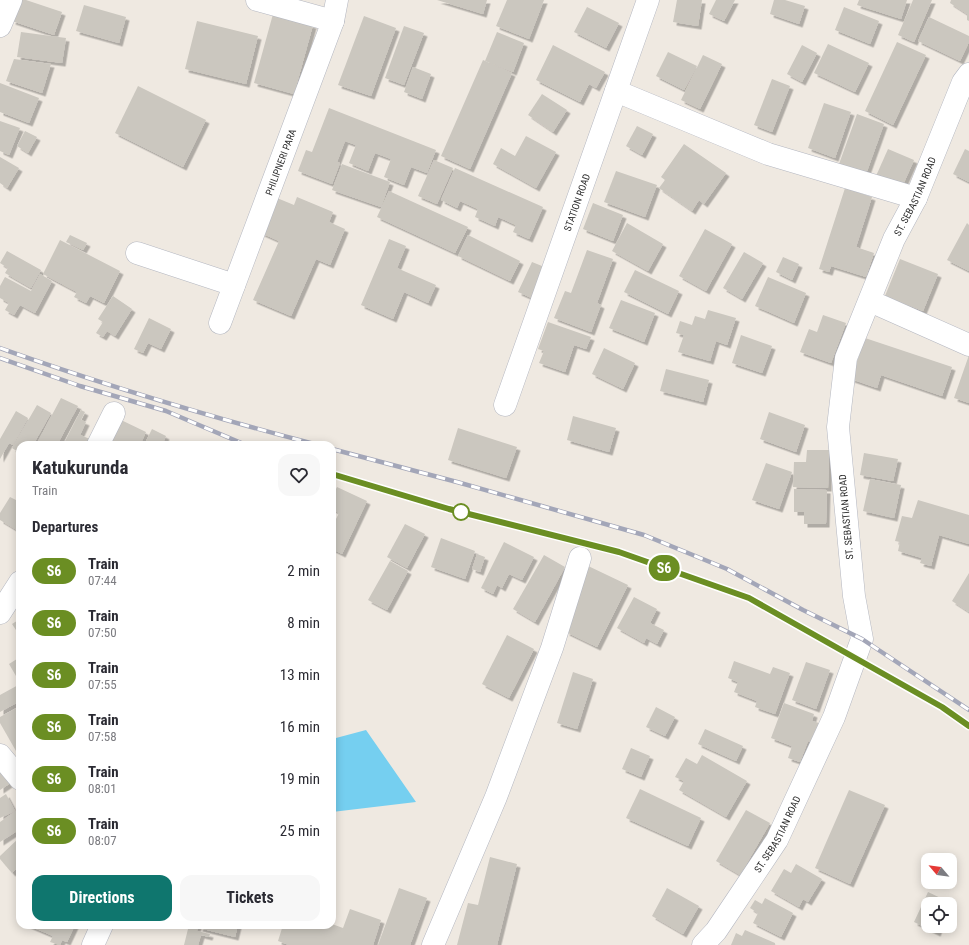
<!DOCTYPE html>
<html lang="en">
<head>
<meta charset="utf-8">
<style>
  body { margin:0; font-family:"Roboto Condensed",sans-serif; background:#f7f7f7; color:#2b2b33; height:100vh; display:flex; flex-direction:column; font-size:15px; white-space:nowrap }
  * { box-sizing:border-box; margin:0 }
  p { font-size:13px; color:#7c7c81 }
  .icon { flex:none; width:22px; height:22px; fill:none; stroke:currentColor; stroke-width:2; stroke-linecap:round; stroke-linejoin:round }
  .map { position:relative; flex:1; overflow:hidden }
  .details { position:absolute; left:16px; top:441px; width:320px; height:488px; display:flex; flex-direction:column; background:#fff; border-radius:12px; box-shadow:0 2px 10px #0003 }
  .details>* { flex:none }
  .badge { padding:0 8px; border-radius:13px; font-size:14px; line-height:26px }
  .needle { width:26px; rotate:299deg }
  .fabs { position:absolute; left:921px; top:853px; display:grid; gap:8px }
  .fabs a { display:grid; place-items:center; width:36px; height:36px; border-radius:8px; background:#fff; box-shadow:0 2px 10px #0003; font-size:20px }
  .map>.badge { position:absolute; translate:-50% -50%; box-shadow:0 0 0 2px #fff }
  h2 { padding:0 16px; font-size:15px; line-height:36px }
  .round { display:grid; place-items:center; flex:none; width:42px; height:42px; border-radius:12px; background:#f7f7f7 }
  .overview { display:flex; align-items:center; justify-content:space-between; height:68px; padding:0 16px }
  h1 { font-size:19px; font-weight:700; line-height:30px }
  .action { display:flex; gap:8px; margin-top:auto; padding:8px 16px }
  .action a { flex:1; height:46px; border-radius:12px; background:#0f766e; color:#fff; font-size:16px; font-weight:700; line-height:46px; text-align:center }
  .action a+a { background:#f7f7f7; color:#2b2b33 }
  ul { padding:0; list-style:none }
  li { display:flex; align-items:center; gap:12px; height:52px; padding:0 16px }
  li div { flex:1 }
  li b { display:block; font-size:15px }
  li em { font-style:normal }
  li .badge { min-width:44px; font-weight:700; text-align:center }
  .map>svg:first-child { display:block }
</style>
</head>
<body>
<div class="map">
<svg width="969" height="945" viewBox="0 0 969 945">
  <defs>
    <filter id="shadow"><feDropShadow dx="3.5" dy="3.5" stdDeviation="0" flood-color="#0004"/></filter>
  </defs>
  <rect width="100%" height="100%" fill="#efe9e1"/>
  <polygon fill="#75cff0" points="332,723 336,738 366,730 416,802 332,812"/>
  <g fill="#cbc7bf" filter="url(#shadow)">
    <polygon points="19,0 26,0 62,12 54,35 12,21"/>
    <polygon points="437,0 487,0 483,14"/>
    <polygon points="507,0 544,0 529,39 496,26"/>
    <polygon points="677,0 702,0 698,26 673,22"/>
    <polygon points="716,0 735,0 724,21 709,14"/>
    <polygon points="774,0 785,0 805,6 799,24 770,14"/>
    <polygon points="859,0 907,0 901,19 857,5"/>
    <polygon points="913,0 932,0 914,42 898,35"/>
    <polygon points="951,0 969,0 969,21 967,20 967,14 950,3"/>
    <polygon points="84,5 126,17 119,43 76,31"/>
    <polygon points="587,7 619,23 606,48 574,32"/>
    <polygon points="844,7 879,21 870,44 835,30"/>
    <polygon points="273,14 313,25 294,94 254,83"/>
    <polygon points="364,16 396,28 371,96 338,85"/>
    <polygon points="929,17 969,36 969,42 960,61 918,41"/>
    <polygon points="197,21 258,36 246,84 185,69"/>
    <polygon points="404,26 424,33 404,85 385,78"/>
    <polygon points="21,32 66,38 62,63 17,57"/>
    <polygon points="497,32 524,43 513,72 485,61"/>
    <polygon points="897,42 926,55 893,125 865,111"/>
    <polygon points="828,44 869,63 855,92 814,73"/>
    <polygon points="553,45 605,72 596,88 589,84 580,102 536,80"/>
    <polygon points="802,45 817,53 802,82 787,74"/>
    <polygon points="668,52 697,66 684,90 656,76"/>
    <polygon points="703,55 722,64 700,109 681,100"/>
    <polygon points="14,59 51,64 42,93 6,81"/>
    <polygon points="483,60 512,73 470,169 441,156"/>
    <polygon points="413,67 431,74 422,99 404,92"/>
    <polygon points="772,79 790,86 772,132 754,125"/>
    <polygon points="0,83 39,98 29,123 0,112"/>
    <polygon points="138,86 206,120 183,167 115,133"/>
    <polygon points="542,94 567,110 553,132 528,115"/>
    <polygon points="824,103 851,112 835,158 808,148"/>
    <polygon points="329,108 436,150 427,173 411,167 404,185 384,177 391,159 375,153 368,171 349,163 356,145 345,141 337,162 340,163 332,184 298,171 306,150 312,152"/>
    <polygon points="857,114 884,124 866,174 839,164"/>
    <polygon points="0,121 20,128 9,155 0,151"/>
    <polygon points="637,126 653,134 642,155 626,146"/>
    <polygon points="25,131 37,137 28,153 17,146"/>
    <polygon points="526,136 556,152 536,188 493,164 501,148 515,156"/>
    <polygon points="684,144 726,173 704,204 699,200 692,211 659,188 665,180 661,177"/>
    <polygon points="888,149 914,160 902,187 876,176"/>
    <polygon points="965,149 969,151 969,182 953,174"/>
    <polygon points="0,157 19,168 7,188 0,183"/>
    <polygon points="434,160 453,168 437,204 418,196"/>
    <polygon points="342,164 390,182 381,207 332,190"/>
    <polygon points="455,168 543,207 529,239 513,232 516,225 498,217 495,226 475,217 478,209 460,201 457,208 441,200"/>
    <polygon points="616,171 657,185 645,217 604,202"/>
    <polygon points="845,188 872,197 856,247 874,253 866,277 831,266 829,272 819,269"/>
    <polygon points="389,191 468,227 455,253 377,217"/>
    <polygon points="297,197 333,212 329,222 345,229 330,265 316,259 291,316 253,300 279,241 261,233 277,198 294,205"/>
    <polygon points="593,203 623,215 613,241 583,229"/>
    <polygon points="627,223 663,244 648,271 612,251"/>
    <polygon points="967,223 969,225 969,271 947,260"/>
    <polygon points="705,229 732,244 706,291 679,276"/>
    <polygon points="70,235 87,243 83,250 66,242"/>
    <polygon points="468,235 520,261 510,281 458,256"/>
    <polygon points="389,239 406,246 397,268 436,285 428,303 404,292 393,319 361,305"/>
    <polygon points="60,240 120,271 104,303 90,296 86,303 74,297 77,292 43,274"/>
    <polygon points="587,250 613,259 597,303 601,305 591,332 554,318 565,291 571,293"/>
    <polygon points="7,251 41,270 31,288 5,273 8,268 0,263"/>
    <polygon points="744,252 763,263 742,299 723,288"/>
    <polygon points="783,257 799,264 792,280 776,272"/>
    <polygon points="900,259 938,274 923,311 885,296"/>
    <polygon points="532,262 547,268 534,299 518,292"/>
    <polygon points="635,270 679,291 668,314 624,292"/>
    <polygon points="40,274 52,281 35,313 20,305 14,315 5,310 9,303 0,298 0,286 5,277 31,291"/>
    <polygon points="768,277 806,293 794,323 755,306"/>
    <polygon points="113,296 132,309 115,336 107,331 103,337 96,333 103,322 98,319"/>
    <polygon points="621,300 655,313 644,342 609,328"/>
    <polygon points="708,310 736,318 727,345 716,341 710,361 678,352 684,335 676,333 680,321 692,325 695,316 705,319"/>
    <polygon points="823,315 846,323 831,363 800,352 809,329 817,332"/>
    <polygon points="149,318 171,329 161,349 148,343 143,353 134,349"/>
    <polygon points="548,322 591,337 586,349 574,345 565,372 539,363 544,351 538,349"/>
    <polygon points="741,335 772,346 762,373 732,363"/>
    <polygon points="865,338 952,367 942,396 881,375 877,388 851,379"/>
    <polygon points="604,348 635,363 623,389 592,374"/>
    <polygon points="969,355 969,403 954,398"/>
    <polygon points="666,369 709,380 703,402 660,391"/>
    <polygon points="61,398 78,406 57,445 36,445"/>
    <polygon points="37,405 51,413 33,445 20,445 20,453 12,448"/>
    <polygon points="81,410 85,412 81,420 86,422 80,435 90,439 87,445 63,445"/>
    <polygon points="16,411 28,418 13,445 9,443 0,459 0,439"/>
    <polygon points="769,412 805,425 796,452 760,439"/>
    <polygon points="573,416 616,428 609,452 567,440"/>
    <polygon points="119,419 146,432 140,445 107,445"/>
    <polygon points="458,428 517,447 506,478 448,460"/>
    <polygon points="152,429 166,436 162,445 144,445"/>
    <polygon points="807,450 829,450 828,488 793,487 794,462 806,462"/>
    <polygon points="864,453 898,459 893,481 860,475"/>
    <polygon points="766,463 792,472 779,509 752,500"/>
    <polygon points="870,479 901,485 894,518 863,511"/>
    <polygon points="337,487 367,501 342,554 332,549 332,527 339,513 332,509 332,497"/>
    <polygon points="794,489 827,490 826,524 804,524 804,512 794,512"/>
    <polygon points="10,497 20,502 20,532 0,520 0,513"/>
    <polygon points="918,500 969,515 969,544 939,535 931,566 920,563 922,558 898,551 900,542 895,541 902,516 912,518"/>
    <polygon points="405,524 425,534 407,568 387,557"/>
    <polygon points="441,538 475,551 465,579 431,567"/>
    <polygon points="504,542 534,557 522,580 509,574 502,588 497,585 493,594 481,588"/>
    <polygon points="477,554 485,557 480,572 472,569"/>
    <polygon points="544,555 565,567 535,622 513,609"/>
    <polygon points="390,561 408,571 387,610 368,600"/>
    <polygon points="584,564 628,585 597,647 566,632 573,617 567,611"/>
    <polygon points="969,573 969,612 952,601"/>
    <polygon points="634,597 657,609 650,623 664,630 657,644 646,638 644,643 617,628"/>
    <polygon points="20,619 20,636 12,624"/>
    <polygon points="507,635 534,649 509,698 482,684"/>
    <polygon points="20,657 20,673 16,676 9,664"/>
    <polygon points="734,661 770,674 773,667 790,673 775,714 755,707 757,701 734,692 738,682 728,678"/>
    <polygon points="806,662 830,670 816,709 792,700"/>
    <polygon points="573,672 593,679 577,729 557,723"/>
    <polygon points="20,684 20,701 0,712 0,695"/>
    <polygon points="784,703 814,714 812,721 819,723 811,742 808,741 800,762 788,758 792,746 771,738"/>
    <polygon points="20,706 20,758 0,723 0,717"/>
    <polygon points="656,707 675,717 665,736 646,727"/>
    <polygon points="705,729 743,746 736,761 698,744"/>
    <polygon points="631,748 650,756 641,777 622,769"/>
    <polygon points="702,755 747,781 726,817 679,790 684,781 675,777 686,758 697,764"/>
    <polygon points="0,770 9,784 0,790"/>
    <polygon points="640,789 701,818 688,846 626,818"/>
    <polygon points="849,790 885,805 850,884 815,868"/>
    <polygon points="6,794 15,811 0,818 0,798"/>
    <polygon points="20,808 20,829 0,842 0,822"/>
    <polygon points="746,810 770,823 740,875 716,861"/>
    <polygon points="20,837 20,865 12,873 0,859 0,856"/>
    <polygon points="490,857 517,864 497,945 457,945 468,903 478,905"/>
    <polygon points="796,864 822,879 808,902 803,899 799,907 771,891 784,869 791,873"/>
    <polygon points="399,888 427,898 410,945 378,945"/>
    <polygon points="667,888 699,906 683,934 652,916"/>
    <polygon points="928,892 951,903 928,904 928,926 940,926 937,933 914,922"/>
    <polygon points="765,898 793,913 781,937 753,923 758,913 750,908 755,900 762,904"/>
    <polygon points="350,909 381,920 373,945 289,945 278,941 283,925 332,924 343,928"/>
    <polygon points="27,925 75,925 67,942 62,940 60,945 50,942 53,936"/>
    <polygon points="189,925 198,925 197,931 210,934 209,937 201,935 198,945 184,945"/>
    <polygon points="200,925 238,925 235,937 199,928"/>
    <polygon points="745,930 775,943 775,945 731,945 736,933 742,936"/>
  </g>
  <g fill="none" stroke-linecap="round" stroke-linejoin="round">
    <g stroke="#b4b7c1" stroke-width="23">
      <g id="minor">
        <polyline points="257,0 333,21"/>
        <polyline points="0,26 11,0"/>
        <polyline points="616,91 768,154 916,198"/>
        <polyline points="137,253 234,285"/>
        <polyline points="870,301 969,345"/>
        <path id="s1" d="M220,323L333,21L337,0"/>
        <path id="s2" d="M505,405L648,0"/>
        <polyline points="98,445 114,413"/>
        <polyline points="0,613 20,582"/>
        <polyline points="0,755 20,779"/>
        <polyline points="93,945 102,925"/>
        <polyline points="433,945 496,797 552,648 580,558"/>
        <path id="s3" d="M703,945L716,931L777,840L834,717L862,639L854,596L838,427L846,358L894,239L916,198L963,82L969,74"/>
      </g>
    </g>
    <use href="#minor" stroke="#fff" stroke-width="22"/>
    <g stroke="#a3a6b8" stroke-width="4.5">
      <g id="rail">
        <path d="M0,348C104,385 211,417 318,445"/>
        <polyline points="0,358 80,386 166,411 246,445"/>
        <polyline points="332,449 457,482 644,535 727,569 803,610 862,639 969,710"/>
        <polyline points="332,474 449,509 619,552 749,598 942,707 969,726"/>
      </g>
    </g>
    <use href="#rail" stroke="#fff" stroke-width="3" stroke-dasharray="9" stroke-linecap="butt"/>
  </g>
  <g fill="none" stroke-linecap="round" stroke-linejoin="round">
    <g stroke="#fff" stroke-width="9">
      <polyline id="line" points="332,474 449,509 619,552 749,598 942,707 969,726"/>
    </g>
    <use href="#line" stroke="#6b8e23" stroke-width="6"/>
  </g>
  <circle fill="#fff" stroke="#6b8e23" stroke-width="2" cx="461" cy="512" r="8"/>
  <g text-anchor="middle" dominant-baseline="central" stroke-width="3.5" stroke-linejoin="round" paint-order="stroke">
    <g font-size="10" fill="#2e2e2e" stroke="#fff">
      <text stroke="none"><textPath href="#s1" startOffset="172">PHILIPNERI PARA</textPath></text>
      <text stroke="none"><textPath href="#s3" startOffset="806">ST. SEBASTIAN ROAD</textPath></text>
      <text stroke="none"><textPath href="#s2" startOffset="215">STATION ROAD</textPath></text>
      <text transform="translate(846 517) rotate(-95)">ST. SEBASTIAN ROAD</text>
      <text stroke="none"><textPath href="#s3" startOffset="134">ST. SEBASTIAN ROAD</textPath></text>
    </g>
  </g>
</svg>
<div class="fabs">
<a><svg class="needle" viewBox="-14 -14 28 28"><path d="M0-13l5 13h-10z" fill="#e53935"/><path d="M0 13l5-13h-10z" fill="#7c7c81"/></svg></a>
<a><svg class="icon" aria-label="locate" viewBox="0 0 24 24"><circle cx="12" cy="12" r="6"/><path d="M12 2v4M12 18v4M2 12h4M18 12h4"/></svg></a>
</div>
<b class="badge" style="left:664px;top:568px;background:#6b8e23;color:#fff">S6</b>
<section class="details">
<div class="overview"><div><h1>Katukurunda</h1><p>Train</p></div><a class="round"><svg class="icon" aria-label="heart" viewBox="0 0 24 24"><path d="M12 20l-8-8c-3-5 5-10 8-4 3-6 11-1 8 4z"/></svg></a></div>
<h2>Departures</h2>
<ul>
<li><span class="badge" style="background:#6b8e23;color:#fff">S6</span><div><b>Train</b><p>07:44</p></div><em>2 min</em></li>
<li><span class="badge" style="background:#6b8e23;color:#fff">S6</span><div><b>Train</b><p>07:50</p></div><em>8 min</em></li>
<li><span class="badge" style="background:#6b8e23;color:#fff">S6</span><div><b>Train</b><p>07:55</p></div><em>13 min</em></li>
<li><span class="badge" style="background:#6b8e23;color:#fff">S6</span><div><b>Train</b><p>07:58</p></div><em>16 min</em></li>
<li><span class="badge" style="background:#6b8e23;color:#fff">S6</span><div><b>Train</b><p>08:01</p></div><em>19 min</em></li>
<li><span class="badge" style="background:#6b8e23;color:#fff">S6</span><div><b>Train</b><p>08:07</p></div><em>25 min</em></li>
</ul>
<div class="action"><a>Directions</a><a>Tickets</a></div>
</section>
</div>
</body>
</html>
